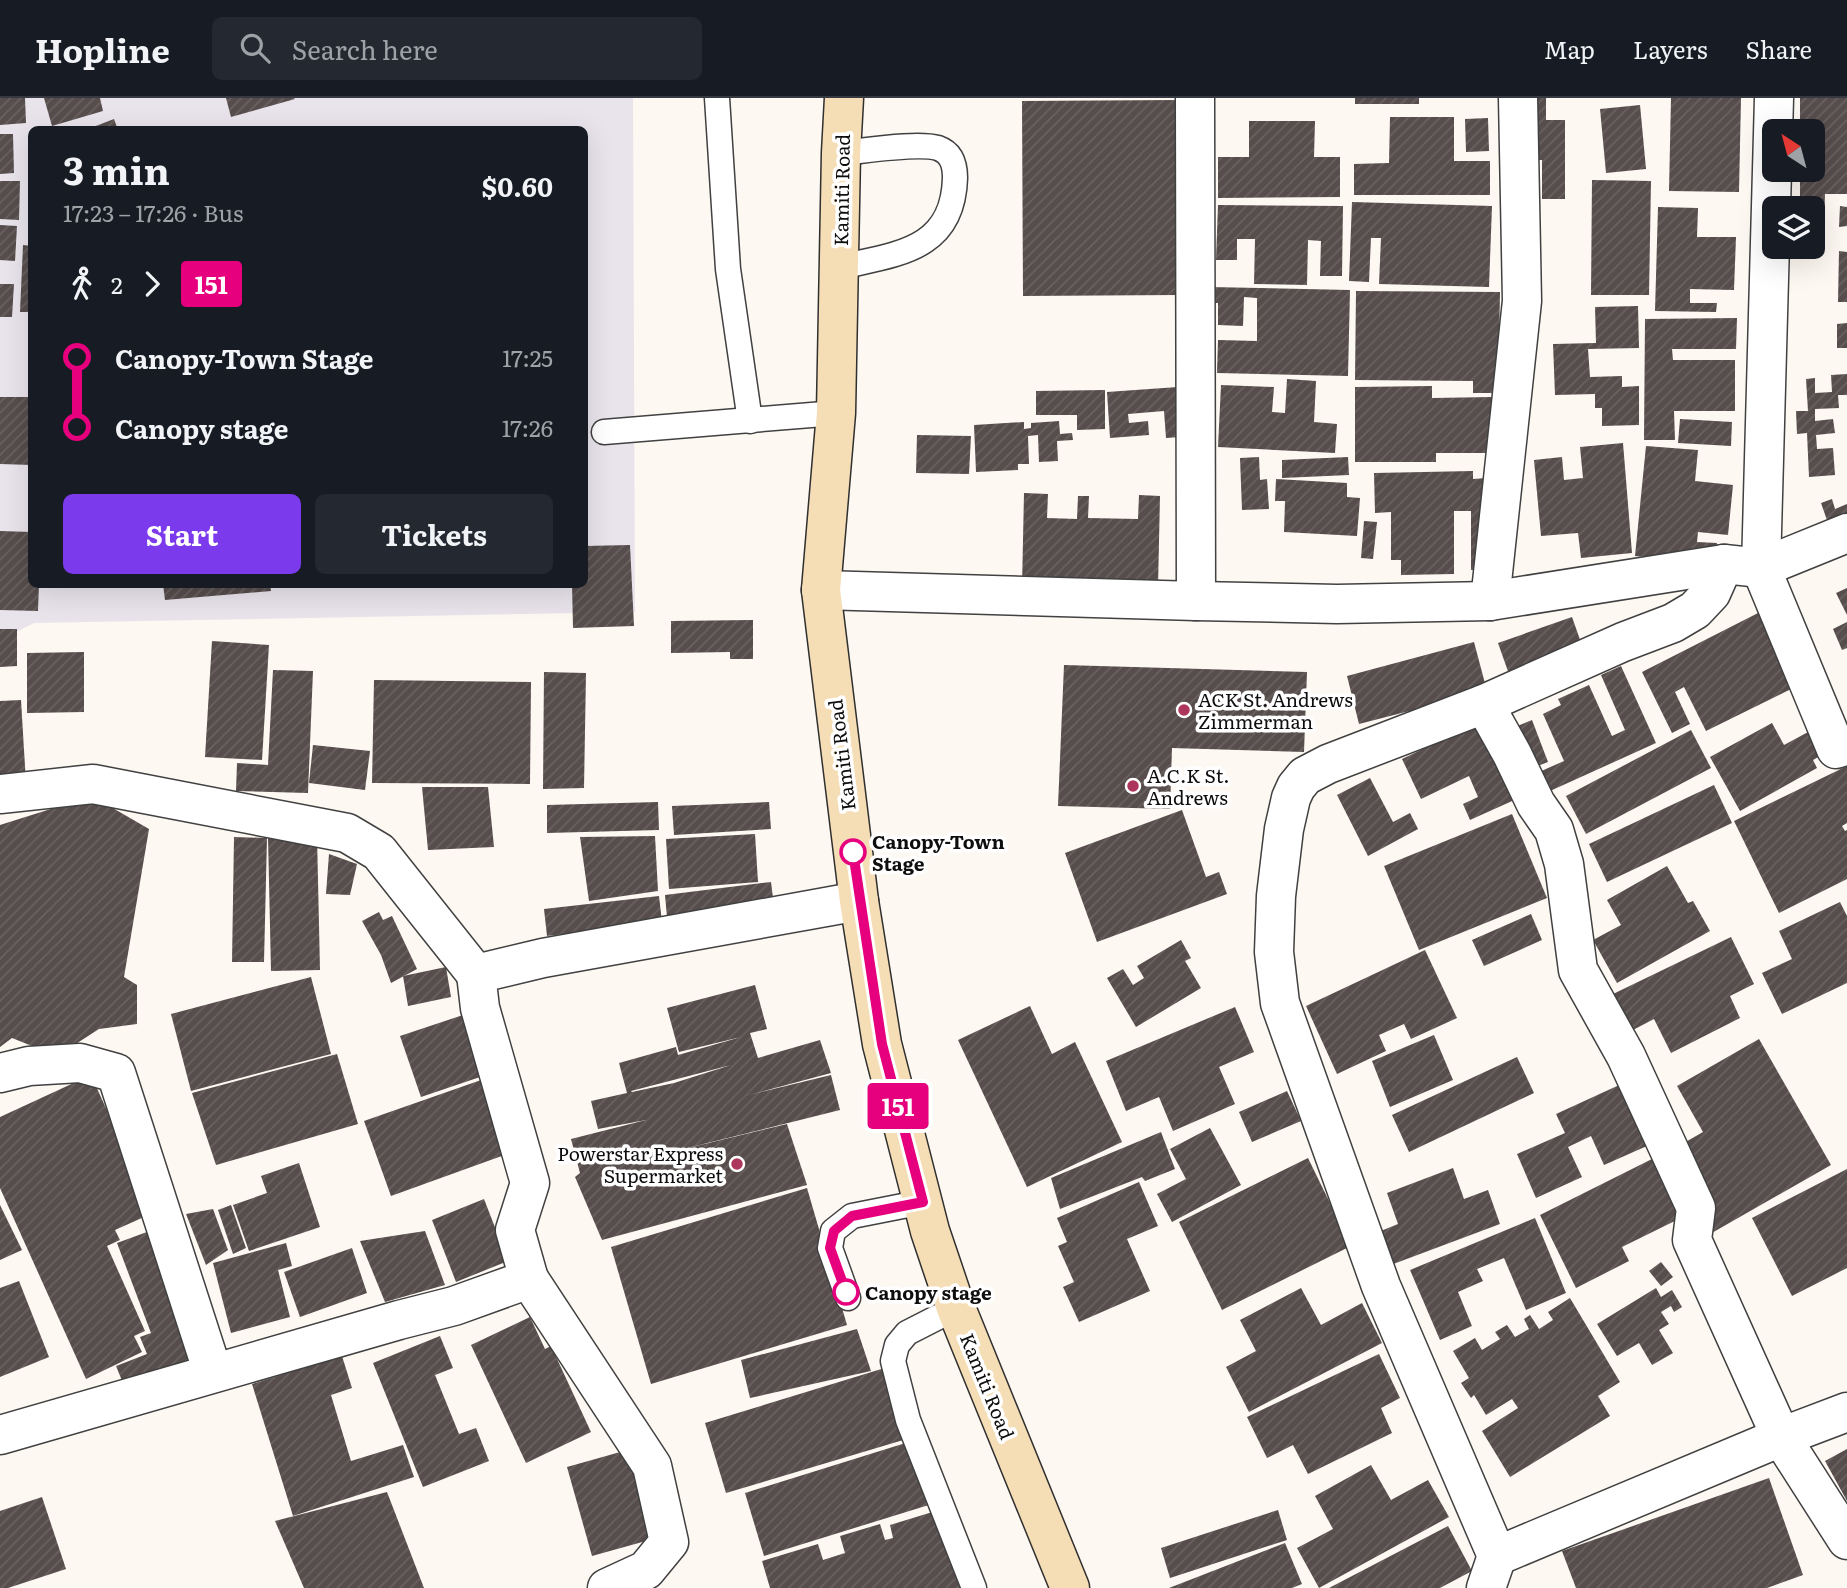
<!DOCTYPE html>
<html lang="en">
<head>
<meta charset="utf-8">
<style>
  body { margin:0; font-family:Literata,serif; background:#242831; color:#f1f3f6; height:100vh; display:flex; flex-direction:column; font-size:26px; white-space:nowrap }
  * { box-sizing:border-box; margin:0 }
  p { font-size:23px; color:#9ea1a6 }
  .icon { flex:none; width:38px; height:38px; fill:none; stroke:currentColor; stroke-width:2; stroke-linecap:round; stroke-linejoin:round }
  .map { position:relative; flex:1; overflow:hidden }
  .drawer { position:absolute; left:28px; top:28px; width:560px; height:462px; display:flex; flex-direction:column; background:#171b24; border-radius:10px; box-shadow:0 7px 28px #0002 }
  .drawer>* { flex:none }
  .badge { padding:0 14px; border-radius:5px; font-size:24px; line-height:46px }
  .needle { width:46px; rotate:324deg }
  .tools { position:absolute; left:1762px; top:21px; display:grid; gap:14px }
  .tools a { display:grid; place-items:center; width:63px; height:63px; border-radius:10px; background:#171b24; box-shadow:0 7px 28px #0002; font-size:35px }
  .map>.badge { position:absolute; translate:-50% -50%; box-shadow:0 0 0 4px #fff }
  .legs { display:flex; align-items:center; gap:10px; height:77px; padding:0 35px; font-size:23px }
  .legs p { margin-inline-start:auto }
  .overview { display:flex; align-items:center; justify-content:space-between; height:119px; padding:0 35px }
  h1 { font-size:38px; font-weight:700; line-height:52px }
  .action { display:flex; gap:14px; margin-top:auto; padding:14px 35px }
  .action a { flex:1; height:80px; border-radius:10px; background:#7c3aed; color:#fff; font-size:28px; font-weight:700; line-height:80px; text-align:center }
  .action a+a { background:#242831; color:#f1f3f6 }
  ul { padding:0 35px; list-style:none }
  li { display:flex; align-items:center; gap:24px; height:70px; font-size:26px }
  li i { display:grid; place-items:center; width:10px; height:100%; margin:0 9px; background:currentColor }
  li i::after { content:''; width:18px; height:18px; margin:-9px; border:5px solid; border-radius:50%; background:#171b24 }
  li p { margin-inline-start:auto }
  li:first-child i { background:linear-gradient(#0000 50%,currentColor 0) }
  li:last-child i { background:linear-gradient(currentColor 50%,#0000 0) }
  header { display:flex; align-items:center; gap:42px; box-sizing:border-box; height:98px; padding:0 35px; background:#171b24; border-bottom:2px solid #363941 }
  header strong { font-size:33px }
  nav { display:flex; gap:38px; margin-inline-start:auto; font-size:24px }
  .search { width:490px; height:63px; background:#242831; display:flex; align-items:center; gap:18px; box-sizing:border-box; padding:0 24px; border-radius:10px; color:#9ea1a6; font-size:26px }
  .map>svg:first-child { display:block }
</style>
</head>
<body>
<header>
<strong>Hopline</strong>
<div class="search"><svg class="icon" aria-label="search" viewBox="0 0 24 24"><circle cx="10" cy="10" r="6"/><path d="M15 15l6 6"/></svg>Search here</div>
<nav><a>Map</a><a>Layers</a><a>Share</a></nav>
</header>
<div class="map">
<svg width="1847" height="1490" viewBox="0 0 1847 1490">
  <defs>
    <pattern id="building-hatch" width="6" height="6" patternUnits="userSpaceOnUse" patternTransform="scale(1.75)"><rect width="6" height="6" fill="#564d4c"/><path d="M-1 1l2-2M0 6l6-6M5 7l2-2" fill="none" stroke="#696261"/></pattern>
  </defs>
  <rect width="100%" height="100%" fill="#fdf8f1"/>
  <path fill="#e9e4ec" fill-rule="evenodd" d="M0,0H633L635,514L34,525L0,542ZM32,32H584V486H32Z"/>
  <g fill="url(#building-hatch)" fill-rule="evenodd">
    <polygon points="0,0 25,0 26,25 0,27"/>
    <polygon points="44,0 100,0 103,13 52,28"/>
    <polygon points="226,0 294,0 295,1 231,19"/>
    <rect x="1355" y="0" width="64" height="6"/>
    <polygon points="1535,0 1546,0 1546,22 1565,22 1565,101 1542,101 1542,62 1534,62"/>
    <polygon points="1671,0 1741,0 1739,94 1669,93"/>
    <polygon points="1800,0 1847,0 1847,96 1825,96 1824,125 1813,126 1813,110 1800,110 1800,72 1813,72 1813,33 1800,33"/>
    <polygon points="1178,2 1178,197 1023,198 1022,3"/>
    <polygon points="1640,7 1646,71 1606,75 1600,11"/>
    <polygon points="1390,19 1454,19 1454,63 1490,63 1490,97 1354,97 1354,66 1389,65"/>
    <polygon points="1488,20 1489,53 1466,54 1465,21"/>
    <polygon points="114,21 118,32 88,32 88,31"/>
    <polygon points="1249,23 1315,23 1314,59 1340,59 1340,99 1218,100 1218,59 1249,59"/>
    <polygon points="0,36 13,36 14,75 0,76"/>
    <polygon points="1592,82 1651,83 1649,197 1591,197"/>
    <polygon points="0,83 20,83 19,122 0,121"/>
    <polygon points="1352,104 1492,108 1489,189 1379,186 1381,140 1371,140 1369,184 1349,183"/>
    <polygon points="1218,107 1343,108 1342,178 1320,178 1321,143 1308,142 1307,187 1254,186 1255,141 1237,141 1237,162 1216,162"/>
    <polygon points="1840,108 1847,109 1847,128 1839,129"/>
    <polygon points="1658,109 1698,110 1697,139 1736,139 1734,192 1690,191 1690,205 1717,205 1716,214 1655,213"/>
    <polygon points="0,127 17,128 15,163 0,162"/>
    <polygon points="23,147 32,148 32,214 20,214"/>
    <polygon points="1839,153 1847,154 1847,204 1838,204"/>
    <polygon points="0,186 14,186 12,219 0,219"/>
    <polygon points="1210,189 1350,192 1348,278 1217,275 1218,242 1257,243 1257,200 1244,199 1243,228 1218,227 1218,205 1210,205"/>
    <polygon points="1356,193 1500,194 1498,295 1473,295 1473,283 1355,282"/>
    <polygon points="1638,208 1639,250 1588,251 1590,279 1622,278 1622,289 1639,288 1639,327 1602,328 1602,310 1595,310 1595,296 1555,297 1553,246 1596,245 1595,209"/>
    <polygon points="1737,220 1736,251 1672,251 1673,262 1735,262 1735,313 1674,313 1675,342 1644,342 1645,221"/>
    <polygon points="1847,225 1847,250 1837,250 1837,226"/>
    <polygon points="1847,276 1847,297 1838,297 1839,310 1815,311 1815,323 1833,321 1835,335 1816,337 1817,351 1833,350 1835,377 1809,379 1807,335 1797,336 1796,313 1808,313 1806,281 1815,280 1815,295 1832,294 1831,277"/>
    <polygon points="1287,281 1316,283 1314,324 1337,326 1335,355 1218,349 1221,287 1274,289 1272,314 1285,315"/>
    <polygon points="1192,288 1195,338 1166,340 1164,313 1128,316 1129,325 1148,323 1149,337 1110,340 1107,294"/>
    <polygon points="1432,288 1432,300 1492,299 1492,355 1436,355 1436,364 1355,364 1355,289"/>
    <polygon points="1105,292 1105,331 1077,332 1077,317 1036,317 1036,293"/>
    <polygon points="0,299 32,299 32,367 0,366"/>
    <polygon points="1680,321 1732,324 1731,348 1678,345"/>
    <polygon points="1059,323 1060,336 1072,335 1073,342 1057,343 1058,363 1039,364 1038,337 1028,338 1029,366 1018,366 1018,372 976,374 974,327 1024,324 1024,331 1031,330 1031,325"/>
    <polygon points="917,337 971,338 969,376 916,375"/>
    <polygon points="1623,345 1632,455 1581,460 1578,435 1541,438 1534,362 1562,359 1564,382 1583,380 1580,349"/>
    <polygon points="1646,348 1698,352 1695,383 1733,387 1728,437 1698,434 1697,444 1717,445 1715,465 1635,458"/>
    <polygon points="1259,359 1260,382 1267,381 1269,411 1242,412 1240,360"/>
    <polygon points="1348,359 1349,377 1282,380 1282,362"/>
    <polygon points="1473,373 1473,381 1487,380 1489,472 1471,472 1471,413 1454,413 1454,476 1401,477 1401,462 1391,462 1391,414 1375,415 1374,375"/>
    <polygon points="1276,381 1347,385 1347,399 1360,400 1357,438 1284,434 1285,403 1275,403"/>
    <polygon points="1024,395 1048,396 1047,420 1077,421 1078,398 1089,398 1088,420 1138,421 1139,397 1160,398 1158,490 1022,489"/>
    <polygon points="1832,401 1835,411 1847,406 1847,417 1828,425 1821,405"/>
    <polygon points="1364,423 1377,424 1373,461 1361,460"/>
    <polygon points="0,433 32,434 32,486 39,486 38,513 0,512"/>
    <polygon points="630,447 634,528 573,530 572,486 584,486 584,448"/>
    <polygon points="163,486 270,486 271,493 165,502"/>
    <polygon points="1847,490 1847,517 1836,495"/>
    <polygon points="1762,513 1799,587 1706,633 1684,589 1675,594 1690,626 1672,635 1642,574"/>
    <polygon points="1572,519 1584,553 1510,579 1498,545"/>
    <polygon points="753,522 753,561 730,561 730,554 671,555 671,523"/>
    <polygon points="1847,524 1847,550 1842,552 1833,531"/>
    <polygon points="0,531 17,531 17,568 0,569"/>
    <polygon points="212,543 269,547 262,662 205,659"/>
    <polygon points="1474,544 1487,593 1359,626 1347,578"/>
    <polygon points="84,554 84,614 27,615 27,555"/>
    <polygon points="1064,567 1307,574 1304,654 1172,650 1170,711 1058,708"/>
    <polygon points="1621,568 1656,645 1539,698 1530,678 1564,663 1543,616 1561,607 1558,601 1589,587 1612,638 1625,632 1601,577"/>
    <polygon points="273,572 313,573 308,695 236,693 237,665 268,667"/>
    <polygon points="544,574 586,575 584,690 543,691"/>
    <polygon points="374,582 531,584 530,686 372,685"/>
    <polygon points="21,602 26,685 0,687 0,603"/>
    <polygon points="1484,622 1521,699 1470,722 1463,706 1478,699 1469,678 1421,701 1402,661"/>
    <polygon points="1532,622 1548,664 1527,672 1510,631"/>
    <polygon points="1772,625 1784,647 1810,633 1822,657 1813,662 1817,670 1740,713 1710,659"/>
    <polygon points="1691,632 1711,670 1586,736 1566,698"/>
    <polygon points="313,647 370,653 365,692 309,685"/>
    <polygon points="1847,668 1847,725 1842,728 1845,733 1847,732 1847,781 1779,815 1734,723"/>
    <polygon points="1370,680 1393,724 1410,715 1418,731 1368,758 1337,697"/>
    <polygon points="1714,687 1732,725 1607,784 1589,746"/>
    <polygon points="422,689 488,689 494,749 428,752"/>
    <polygon points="92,698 149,731 124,879 137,887 137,926 99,931 57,958 12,940 0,949 0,727"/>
    <polygon points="658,704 659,732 547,735 547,707"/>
    <polygon points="769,704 771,731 674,737 672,708"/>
    <polygon points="1182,712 1206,779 1219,774 1227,796 1097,844 1065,755"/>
    <polygon points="1512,716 1547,800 1419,852 1384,768"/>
    <polygon points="755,736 758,784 669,791 666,741"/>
    <polygon points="317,738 320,872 271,873 268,739"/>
    <polygon points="655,738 658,793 589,803 580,739"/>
    <polygon points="234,739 267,740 264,864 232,864"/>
    <polygon points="329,756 357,766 350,797 326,796"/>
    <polygon points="1667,768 1688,805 1693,803 1710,833 1617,885 1593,842 1621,827 1607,802"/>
    <polygon points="771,784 775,816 668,830 665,797"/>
    <polygon points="659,798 662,824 547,838 544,811"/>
    <polygon points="1840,804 1847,818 1847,885 1782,916 1762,875 1792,861 1779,833"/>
    <polygon points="379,814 383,822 392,818 417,871 391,885 381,857 362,823"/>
    <polygon points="1531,816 1542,842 1484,868 1472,842"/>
    <polygon points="1731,839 1754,886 1730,898 1740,920 1671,955 1654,921 1631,933 1613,896"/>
    <polygon points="1181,842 1191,860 1185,863 1201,890 1136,929 1107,880 1123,871 1133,887 1144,880 1137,868"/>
    <polygon points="1425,852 1457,920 1411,941 1404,926 1379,937 1386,953 1337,976 1306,908"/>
    <polygon points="446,869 451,899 408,908 403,878"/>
    <polygon points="311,879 331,956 191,993 171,916"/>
    <path d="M755,887L767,931L750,935L758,960L820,942L831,975L745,998L831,977L840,1012L643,1061L787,1026L807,1087L602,1142L575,1079L580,1075L571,1041L646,1022L598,1031L591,1003L627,995L619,965L676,949L678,957L741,939L679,954L667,910ZM731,967L674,985L632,994L631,993Z"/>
    <polygon points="1030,908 1052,956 1075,944 1122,1044 1027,1089 958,942"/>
    <polygon points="1235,909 1254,954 1219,969 1235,1006 1173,1033 1159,999 1126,1013 1106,963"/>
    <polygon points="463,917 483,978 421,999 400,938"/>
    <polygon points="1434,937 1453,982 1390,1009 1372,963"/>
    <polygon points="1759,941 1831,1067 1703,1140 1682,1046 1703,1034 1677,988"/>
    <polygon points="337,956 358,1026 216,1067 192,995"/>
    <polygon points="1517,959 1534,995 1409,1054 1392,1017"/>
    <polygon points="91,977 153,1115 115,1132 120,1142 107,1148 145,1233 134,1238 142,1254 86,1281 0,1090 0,1019"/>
    <polygon points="484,981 510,1055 391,1098 364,1023"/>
    <polygon points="1628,983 1656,1044 1604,1067 1591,1038 1568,1049 1582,1079 1536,1100 1517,1056 1565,1035 1556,1016"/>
    <polygon points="1287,993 1301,1023 1252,1044 1239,1014"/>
    <polygon points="1210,1030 1241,1087 1172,1124 1157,1096 1186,1081 1170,1051"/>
    <polygon points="1161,1034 1175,1071 1145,1083 1142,1079 1060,1111 1051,1080"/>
    <polygon points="1662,1056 1691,1115 1622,1149 1629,1163 1576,1190 1540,1117"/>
    <polygon points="1308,1060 1351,1148 1222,1212 1179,1124"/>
    <polygon points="299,1065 320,1129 249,1153 233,1107 267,1095 261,1078"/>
    <polygon points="1453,1070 1464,1101 1488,1092 1500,1126 1388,1168 1376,1135 1398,1126 1387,1095"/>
    <polygon points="1847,1071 1847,1170 1792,1198 1752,1120"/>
    <polygon points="1139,1084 1158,1128 1127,1141 1150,1193 1079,1224 1063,1189 1074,1184 1058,1148 1067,1144 1057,1120"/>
    <polygon points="807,1090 847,1227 651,1286 611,1149"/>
    <polygon points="484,1101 508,1163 456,1184 432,1122"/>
    <polygon points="0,1107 22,1152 0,1162"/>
    <polygon points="231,1107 246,1150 233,1156 218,1112"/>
    <polygon points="213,1111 228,1152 206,1167 186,1116"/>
    <polygon points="1535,1120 1566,1195 1526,1212 1504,1160 1477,1171 1483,1183 1458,1194 1472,1228 1440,1242 1410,1172"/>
    <polygon points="155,1131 203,1260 125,1290 116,1268 147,1256 140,1239 151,1235 117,1145"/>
    <polygon points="425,1133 445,1187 385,1204 360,1143"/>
    <polygon points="286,1145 292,1168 278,1172 290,1219 231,1235 213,1165"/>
    <polygon points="352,1150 367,1195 300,1219 284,1174"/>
    <polygon points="1661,1164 1673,1179 1661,1188 1649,1173"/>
    <polygon points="19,1183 49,1259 0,1279 0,1190"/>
    <polygon points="1301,1190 1321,1227 1362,1205 1382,1245 1249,1314 1226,1269 1256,1253 1240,1222"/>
    <polygon points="1656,1190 1661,1199 1672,1192 1682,1209 1674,1214 1671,1208 1661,1214 1669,1226 1659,1232 1673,1255 1652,1267 1639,1245 1617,1258 1597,1226"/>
    <polygon points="1570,1200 1620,1284 1598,1298 1610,1318 1510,1379 1482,1333 1518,1310 1512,1301 1486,1317 1474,1297 1471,1300 1461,1285 1469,1280 1453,1253 1475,1240 1482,1252 1500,1241 1495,1234 1507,1227 1515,1239 1529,1231 1524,1221 1530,1217 1539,1231 1553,1222 1548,1214"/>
    <polygon points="530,1219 545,1251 551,1248 591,1334 526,1365 471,1247"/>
    <polygon points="857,1231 871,1273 750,1300 741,1262"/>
    <polygon points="440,1238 453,1270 435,1277 459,1336 476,1330 489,1363 423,1389 373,1265"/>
    <polygon points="1379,1256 1400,1300 1381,1310 1392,1335 1308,1376 1293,1347 1267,1360 1247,1319"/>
    <polygon points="342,1258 352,1290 331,1297 351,1363 403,1347 414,1379 293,1418 252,1286"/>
    <polygon points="888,1269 910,1340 726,1395 705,1325"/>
    <polygon points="912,1343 932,1406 764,1458 745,1395"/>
    <polygon points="638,1349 653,1441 592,1458 567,1369"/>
    <polygon points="1847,1351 1847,1403 1825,1363"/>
    <polygon points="1371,1367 1391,1402 1428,1382 1449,1419 1319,1490 1297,1450 1333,1431 1315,1398"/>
    <polygon points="1769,1380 1803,1477 1767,1490 1576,1490 1562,1453"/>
    <polygon points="387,1394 424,1490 304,1490 275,1423"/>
    <polygon points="42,1399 66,1471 8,1490 0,1490 0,1413"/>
    <polygon points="939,1412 963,1490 770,1490 762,1463 818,1446 823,1462 845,1455 840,1438 880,1426 885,1442 893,1440 890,1427"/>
    <polygon points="1278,1412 1287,1442 1170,1480 1161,1450"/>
    <polygon points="1448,1428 1472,1473 1440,1490 1329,1490"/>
    <polygon points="1285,1445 1302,1486 1292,1490 1169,1490"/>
  </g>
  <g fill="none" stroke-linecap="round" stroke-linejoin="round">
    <g stroke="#414141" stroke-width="27">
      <g id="service">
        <polyline points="717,0 728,171 750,323"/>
        <path d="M840,169C896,156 953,153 955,80C955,67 952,55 938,50C917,44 864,53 841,55"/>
        <polyline points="604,334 836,315"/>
        <polyline points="848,1200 830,1150 833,1133 852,1118 923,1104"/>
        <polyline points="956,1210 907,1235 897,1247 893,1263 908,1322 974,1490"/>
      </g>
    </g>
    <g stroke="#414141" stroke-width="41">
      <g id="minor">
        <polyline points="1195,0 1196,503"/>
        <polyline points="1774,0 1761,470 1836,651 1847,647"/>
        <polyline points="821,492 1196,503 1337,506 1490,503 1724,466 1761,470 1847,435"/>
        <polyline points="1490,503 1522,203 1518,0"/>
        <polyline points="1484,606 1512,656 1536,706 1554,732 1564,766 1578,872 1626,958 1696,1110 1692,1142 1781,1339 1847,1442"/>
        <polyline points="0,696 93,686 347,735 379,754 476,876"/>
        <polyline points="0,975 29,968 80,965 116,975 213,1275"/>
        <polyline points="529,1181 652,1368 669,1444 646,1472 607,1490"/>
        <polyline points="0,1337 399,1222 454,1208 529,1181 515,1132 530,1085 480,910 476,876 543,860 859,803"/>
        <polyline points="1497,1458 1381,1188 1280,905 1274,854 1276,798 1284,731 1291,700 1296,689 1305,678 1328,666 1484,606 1623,544 1673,525 1695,512 1711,495 1724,466"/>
        <polyline points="1486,1490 1497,1458 1781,1339 1847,1314"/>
      </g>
    </g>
    <g stroke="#303030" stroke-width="41">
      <polyline id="secondary" points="844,0 841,55 836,315 821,492 859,803 882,946 930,1133 956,1210 1070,1490"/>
    </g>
    <use href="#service" stroke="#fff" stroke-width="24"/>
    <use href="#minor" stroke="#fff" stroke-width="38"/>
    <use href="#secondary" stroke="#f5ddb5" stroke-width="38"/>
  </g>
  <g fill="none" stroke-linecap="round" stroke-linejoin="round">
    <g stroke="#fff" stroke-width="16">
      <polyline id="line-1" points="846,1194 830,1150 834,1133 852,1118 923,1104 882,946 853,754"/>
    </g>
    <use href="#line-1" stroke="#e6007e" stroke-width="10"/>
  </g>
  <g fill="#ad375c" stroke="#fff" stroke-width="2.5">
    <circle cx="1184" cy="612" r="7"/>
    <circle cx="1133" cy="688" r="7"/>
    <circle cx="737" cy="1066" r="7"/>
  </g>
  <g fill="#fff" stroke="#e6007e" stroke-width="3.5">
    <circle cx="853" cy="754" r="12"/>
    <circle cx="846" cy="1194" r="12"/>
  </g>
  <g text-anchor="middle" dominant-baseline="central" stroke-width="7" stroke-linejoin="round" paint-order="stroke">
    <g font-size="19" fill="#0e0e0e" stroke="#fff">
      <text transform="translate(841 92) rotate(-89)">Kamiti Road</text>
      <text transform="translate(841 657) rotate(-97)">Kamiti Road</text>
      <text transform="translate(988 1288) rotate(68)">Kamiti Road</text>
    </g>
    <g font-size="19" fill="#0e0e0e" stroke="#fff" text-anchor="start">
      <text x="1198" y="601">ACK St. Andrews<tspan x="1198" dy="22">Zimmerman</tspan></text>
      <text x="1147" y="677">A.C.K St.<tspan x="1147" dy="22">Andrews</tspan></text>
      <text x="723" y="1055" text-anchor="end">Powerstar Express<tspan x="723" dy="22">Supermarket</tspan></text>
    </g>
    <g font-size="19" font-weight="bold" fill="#0e0e0e" stroke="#fff" text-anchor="start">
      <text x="872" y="743">Canopy-Town<tspan x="872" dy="22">Stage</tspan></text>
      <text x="865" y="1194">Canopy stage</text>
    </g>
  </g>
</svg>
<div class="tools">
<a><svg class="needle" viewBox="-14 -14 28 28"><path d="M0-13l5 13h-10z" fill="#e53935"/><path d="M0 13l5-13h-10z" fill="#9ea1a6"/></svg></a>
<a><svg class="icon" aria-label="layers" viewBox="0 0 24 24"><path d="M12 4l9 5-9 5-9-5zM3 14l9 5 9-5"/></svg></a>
</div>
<b class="badge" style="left:898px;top:1008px;background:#e6007e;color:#fff">151</b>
<section class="drawer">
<div class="overview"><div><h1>3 min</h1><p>17:23 – 17:26 · Bus</p></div><b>$0.60</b></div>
<div class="legs"><svg class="icon" aria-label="walk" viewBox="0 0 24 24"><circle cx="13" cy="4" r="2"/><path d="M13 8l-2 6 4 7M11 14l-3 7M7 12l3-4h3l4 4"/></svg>2<svg class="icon" aria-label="forward" viewBox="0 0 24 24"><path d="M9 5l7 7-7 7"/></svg><b class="badge" style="background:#e6007e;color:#fff">151</b></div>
<ul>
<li><i style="color:#e6007e"></i><b>Canopy-Town Stage</b><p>17:25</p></li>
<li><i style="color:#e6007e"></i><b>Canopy stage</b><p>17:26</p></li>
</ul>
<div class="action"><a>Start</a><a>Tickets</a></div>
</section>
</div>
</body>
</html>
